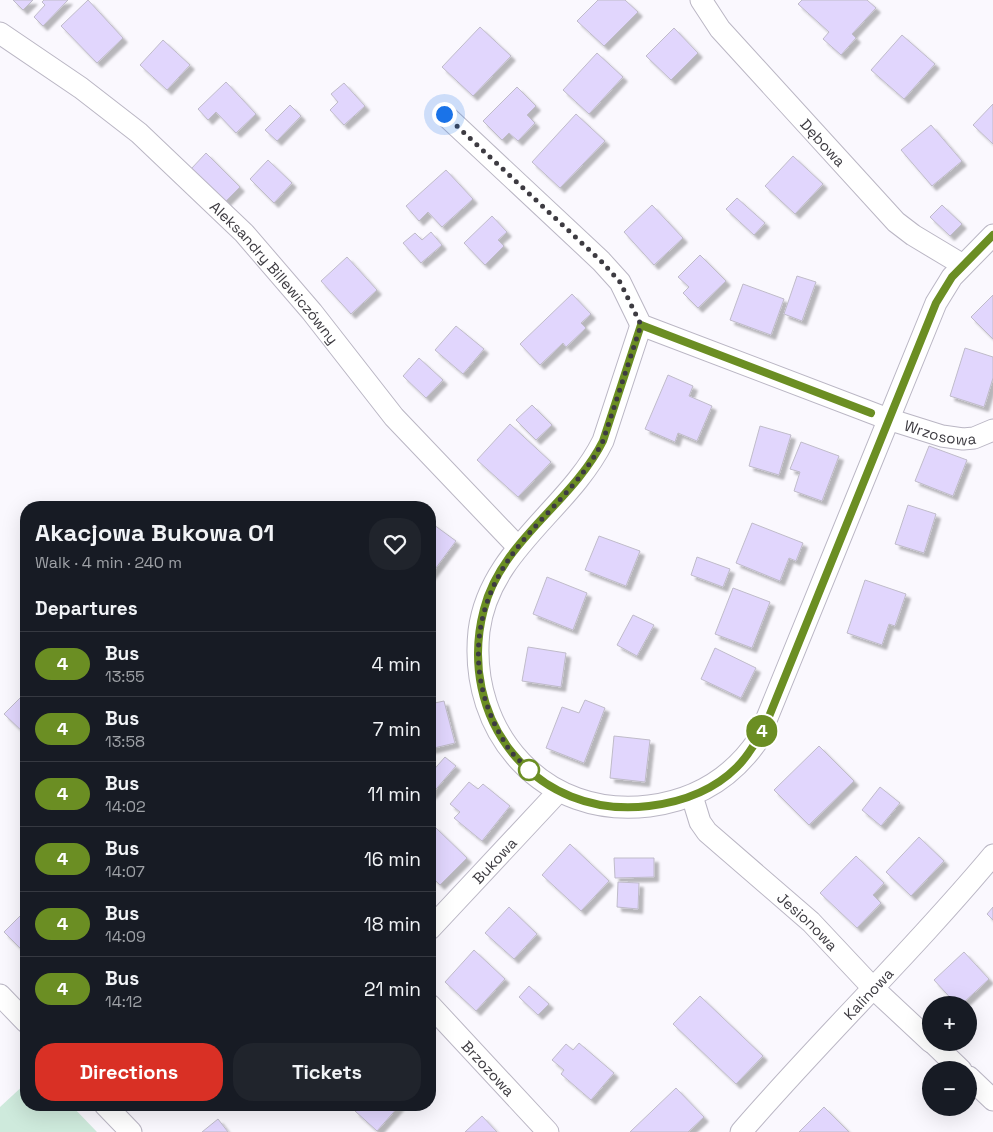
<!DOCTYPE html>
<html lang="en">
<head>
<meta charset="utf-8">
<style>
  body { margin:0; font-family:"Space Grotesk",sans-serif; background:#20242c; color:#f1f3f6; height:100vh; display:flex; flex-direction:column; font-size:19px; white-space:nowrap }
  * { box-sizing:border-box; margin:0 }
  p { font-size:16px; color:#9ea1a6 }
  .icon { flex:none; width:28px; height:28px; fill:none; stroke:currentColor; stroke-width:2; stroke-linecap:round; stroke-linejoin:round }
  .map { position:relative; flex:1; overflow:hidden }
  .details { position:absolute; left:20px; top:501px; width:416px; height:610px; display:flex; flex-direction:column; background:#171b24; border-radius:20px; box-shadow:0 5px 20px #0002 }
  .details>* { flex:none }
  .badge { padding:0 10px; border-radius:16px; font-size:18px; line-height:32px }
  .controls { position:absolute; left:922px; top:996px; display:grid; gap:10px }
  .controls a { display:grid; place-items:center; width:55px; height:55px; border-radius:50%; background:#171b24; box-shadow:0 5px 20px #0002; font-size:25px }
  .you { position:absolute; width:25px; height:25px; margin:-12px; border:4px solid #fff; border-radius:50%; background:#1a73e8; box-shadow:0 0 0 8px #1a73e833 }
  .map>.badge { position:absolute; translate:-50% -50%; box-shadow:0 0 0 2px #fff }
  h2 { padding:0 15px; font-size:19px; line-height:45px }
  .round { display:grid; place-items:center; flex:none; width:52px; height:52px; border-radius:20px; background:#20242c }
  .overview { display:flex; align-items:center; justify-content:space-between; height:85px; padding:0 15px }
  h1 { font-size:24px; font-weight:700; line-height:38px }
  .primary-button { display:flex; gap:10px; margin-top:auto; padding:10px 15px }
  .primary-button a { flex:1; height:58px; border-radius:20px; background:#d93025; color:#fff; font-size:20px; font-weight:700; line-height:58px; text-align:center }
  .primary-button a+a { background:#20242c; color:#f1f3f6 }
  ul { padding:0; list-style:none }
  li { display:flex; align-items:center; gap:15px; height:65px; padding:0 15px; border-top:1px solid #363941 }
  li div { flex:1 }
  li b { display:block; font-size:19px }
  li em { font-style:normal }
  li .badge { min-width:55px; font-weight:700; text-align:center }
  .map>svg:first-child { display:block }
</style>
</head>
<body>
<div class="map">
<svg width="993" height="1132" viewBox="0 0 993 1132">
  <defs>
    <filter id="shadow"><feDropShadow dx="4.5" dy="4.5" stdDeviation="1" flood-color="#0004"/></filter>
  </defs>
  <rect width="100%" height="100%" fill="#faf8fe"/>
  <polygon fill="#ceeadc" points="26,1083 26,1105 71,1105 97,1132 0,1132 0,1107"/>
  <g fill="#e1d6fd" stroke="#bfbbc9" filter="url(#shadow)">
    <polygon points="13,0 33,0 23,10"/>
    <polygon points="44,0 68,0 43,26 34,17 45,5 42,2"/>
    <polygon points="88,0 123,38 97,63 61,26"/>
    <polygon points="598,0 625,0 638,12 604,46 577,21"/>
    <polygon points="802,0 867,0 876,8 852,34 856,38 841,55 823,39 829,32 798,4"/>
    <polygon points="480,27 511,56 473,96 442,67"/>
    <polygon points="674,28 698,53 671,80 646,56"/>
    <polygon points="902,35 935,64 904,99 871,70"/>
    <polygon points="163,40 190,65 167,90 140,65"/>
    <polygon points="597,53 623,77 589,114 563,90"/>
    <polygon points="226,82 256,114 236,133 216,112 208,120 198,109"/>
    <polygon points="344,83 365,106 344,125 330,110 338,102 331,94"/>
    <polygon points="517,87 536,106 527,115 535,123 518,141 509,133 502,140 483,121"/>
    <polygon points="993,104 993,144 973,125"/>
    <polygon points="290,105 301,116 277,141 265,130"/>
    <polygon points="576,114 605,141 560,188 532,162"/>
    <polygon points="931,125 962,161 932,186 901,150"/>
    <polygon points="206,153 240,187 224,203 191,169"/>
    <polygon points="793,156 823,184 795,214 765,186"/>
    <polygon points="268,160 292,183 274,203 250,179"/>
    <polygon points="446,170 473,199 442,227 428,212 419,221 406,206"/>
    <polygon points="737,198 765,223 754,235 726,209"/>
    <polygon points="652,205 683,238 654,265 624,232"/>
    <polygon points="942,205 962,224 950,236 930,217"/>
    <polygon points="492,216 507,232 498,240 504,246 485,265 464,243"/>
    <polygon points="431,232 442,245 421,263 403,243 415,233 422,240"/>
    <polygon points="700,255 726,281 698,308 683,293 689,287 678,277"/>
    <polygon points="347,257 377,290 351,314 321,281"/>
    <polygon points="797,276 816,282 802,321 784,314"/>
    <polygon points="743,284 784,299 771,335 730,320"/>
    <polygon points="572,294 591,314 581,323 586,328 566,347 563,343 540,365 520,344"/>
    <polygon points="993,295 993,339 971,317"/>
    <polygon points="456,326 484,349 463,374 435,350"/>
    <polygon points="965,348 993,357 993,378 984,407 950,396"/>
    <polygon points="419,358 443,380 426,398 403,376"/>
    <polygon points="668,375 693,386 689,396 712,406 697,441 678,433 675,442 645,429"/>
    <polygon points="532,405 552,425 536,440 516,420"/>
    <polygon points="510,424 551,462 518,497 477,460"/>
    <polygon points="760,426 791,435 779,475 749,466"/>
    <polygon points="801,442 839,456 822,501 794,491 800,472 790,469"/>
    <polygon points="929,446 967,460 953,496 915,481"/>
    <polygon points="908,505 936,514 924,553 895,544"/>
    <polygon points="430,522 456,541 430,576"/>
    <polygon points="752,523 803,543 796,561 789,558 780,581 736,563"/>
    <polygon points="599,536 640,551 626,586 585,570"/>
    <polygon points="697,557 730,569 723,587 691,575"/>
    <polygon points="547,577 587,593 573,630 533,614"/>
    <polygon points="865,580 906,594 895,626 889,624 882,645 847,633"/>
    <polygon points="733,588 770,602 752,648 715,634"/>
    <polygon points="633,615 654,625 637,656 617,645"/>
    <polygon points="528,647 566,653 561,687 522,681"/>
    <polygon points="715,648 756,668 741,698 701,679"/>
    <polygon points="26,692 26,735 4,714"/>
    <polygon points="585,700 605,708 584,763 546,748 562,707 579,713"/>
    <polygon points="444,701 455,743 430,749 430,704"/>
    <polygon points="614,736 650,740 645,782 610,778"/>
    <polygon points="819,746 854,781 809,825 774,790"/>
    <polygon points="445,757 456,766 431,795 430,774"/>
    <polygon points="469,782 478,789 483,784 510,806 482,841 454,818 460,812 450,804"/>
    <polygon points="880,787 900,803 881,826 862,810"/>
    <polygon points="434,826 467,858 440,885 430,875 430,830"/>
    <polygon points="919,837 944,861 911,896 886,872"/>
    <polygon points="570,844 609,881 581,911 542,875"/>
    <polygon points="856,856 884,883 873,895 881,903 857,928 820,893"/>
    <polygon points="614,858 654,858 654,877 615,878"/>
    <polygon points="618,882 639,883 638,909 617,907"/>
    <polygon points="509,907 537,934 514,959 485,933"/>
    <polygon points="993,907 993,920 987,914"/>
    <polygon points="26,910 26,954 4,932"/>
    <polygon points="474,950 505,979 476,1011 445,982"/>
    <polygon points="964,952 989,979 961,1005 957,1005 934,980"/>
    <polygon points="529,986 549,1004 538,1015 519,997"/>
    <polygon points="700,996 763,1056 736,1084 673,1024"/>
    <polygon points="579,1043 614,1073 591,1100 561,1074 564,1070 552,1060 566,1044 573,1050"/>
    <polygon points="676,1088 704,1117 688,1132 630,1132"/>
    <polygon points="361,1105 400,1105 377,1131 355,1111"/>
    <polygon points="824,1107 849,1132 799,1132"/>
    <polygon points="482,1116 497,1132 465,1132"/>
    <polygon points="218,1119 228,1132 202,1132"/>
  </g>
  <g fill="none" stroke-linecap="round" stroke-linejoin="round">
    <g stroke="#bab6c4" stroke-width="23">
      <g id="street">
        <path id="s1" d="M701,0L720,29L896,222L913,235L963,265"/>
        <path id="s2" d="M0,33L81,88L139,133L244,233L312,312L394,417L518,547"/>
        <path id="s3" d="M444,114L601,261L620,282L641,325L888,419L942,436L963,439L974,438L993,430"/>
        <path d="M641,325L603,441C569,510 489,550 479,631C468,734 545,819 649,806C696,800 732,778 758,740L936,303L952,277L993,235"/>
        <path id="s4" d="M692,796L700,822L707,832L811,922L873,988L931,1042"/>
        <path id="s5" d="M430,929L558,792"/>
        <polyline points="0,995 26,1022"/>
        <path id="s6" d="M430,1005L548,1132"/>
        <polyline points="932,1042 961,1070"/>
        <polyline points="969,1077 993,1100"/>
        <polyline points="105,1105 131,1132"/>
        <path id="s7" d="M741,1132C823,1037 913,951 993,855"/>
      </g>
    </g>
    <use href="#street" stroke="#fff" stroke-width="21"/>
  </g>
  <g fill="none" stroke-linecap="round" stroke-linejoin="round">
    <g stroke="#fff" stroke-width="11">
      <path id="line" d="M871,413L641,325L603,441C572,503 501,541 484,609C455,718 535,820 649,806C682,802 714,790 737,767C751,753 759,736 768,719L936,303L952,277L993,235"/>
    </g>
    <use href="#line" stroke="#6b8e23" stroke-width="8"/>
    <path stroke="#3d3b41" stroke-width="5" stroke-dasharray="0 9" d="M444,114L601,261L620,282L641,325L603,441C582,483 546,511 517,548C470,608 465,681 507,746C512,755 524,764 529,770"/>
  </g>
  <circle fill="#fff" stroke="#6b8e23" stroke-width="2.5" cx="529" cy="770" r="10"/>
  <g text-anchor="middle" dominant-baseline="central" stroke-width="4" stroke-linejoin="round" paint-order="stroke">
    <g font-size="15" fill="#3d3b41" stroke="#fff">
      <text stroke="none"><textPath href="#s1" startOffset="188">Dębowa</textPath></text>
      <text stroke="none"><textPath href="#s2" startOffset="366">Aleksandry Billewiczówny</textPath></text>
      <text stroke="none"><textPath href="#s3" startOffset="610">Wrzosowa</textPath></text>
      <text stroke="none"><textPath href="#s5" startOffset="94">Bukowa</textPath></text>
      <text stroke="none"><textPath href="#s4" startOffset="174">Jesionowa</textPath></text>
      <text stroke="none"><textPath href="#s7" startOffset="188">Kalinowa</textPath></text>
      <text stroke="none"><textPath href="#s6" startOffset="86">Brzozowa</textPath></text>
    </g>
  </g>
</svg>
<div class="controls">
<a>+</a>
<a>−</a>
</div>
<div class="you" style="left:444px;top:114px"></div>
<b class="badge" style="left:762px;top:731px;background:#6b8e23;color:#fff">4</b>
<section class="details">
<div class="overview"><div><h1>Akacjowa Bukowa 01</h1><p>Walk · 4 min · 240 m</p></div><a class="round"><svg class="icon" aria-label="heart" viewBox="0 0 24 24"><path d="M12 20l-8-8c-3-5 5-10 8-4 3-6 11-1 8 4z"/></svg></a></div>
<h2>Departures</h2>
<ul>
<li><span class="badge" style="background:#6b8e23;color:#fff">4</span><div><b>Bus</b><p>13:55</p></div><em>4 min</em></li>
<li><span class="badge" style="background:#6b8e23;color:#fff">4</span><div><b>Bus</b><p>13:58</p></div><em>7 min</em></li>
<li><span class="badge" style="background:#6b8e23;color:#fff">4</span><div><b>Bus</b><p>14:02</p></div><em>11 min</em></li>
<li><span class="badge" style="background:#6b8e23;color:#fff">4</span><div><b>Bus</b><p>14:07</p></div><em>16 min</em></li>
<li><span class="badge" style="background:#6b8e23;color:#fff">4</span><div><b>Bus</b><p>14:09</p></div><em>18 min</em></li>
<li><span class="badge" style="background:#6b8e23;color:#fff">4</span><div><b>Bus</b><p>14:12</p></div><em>21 min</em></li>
</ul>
<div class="primary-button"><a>Directions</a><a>Tickets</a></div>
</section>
</div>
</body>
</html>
